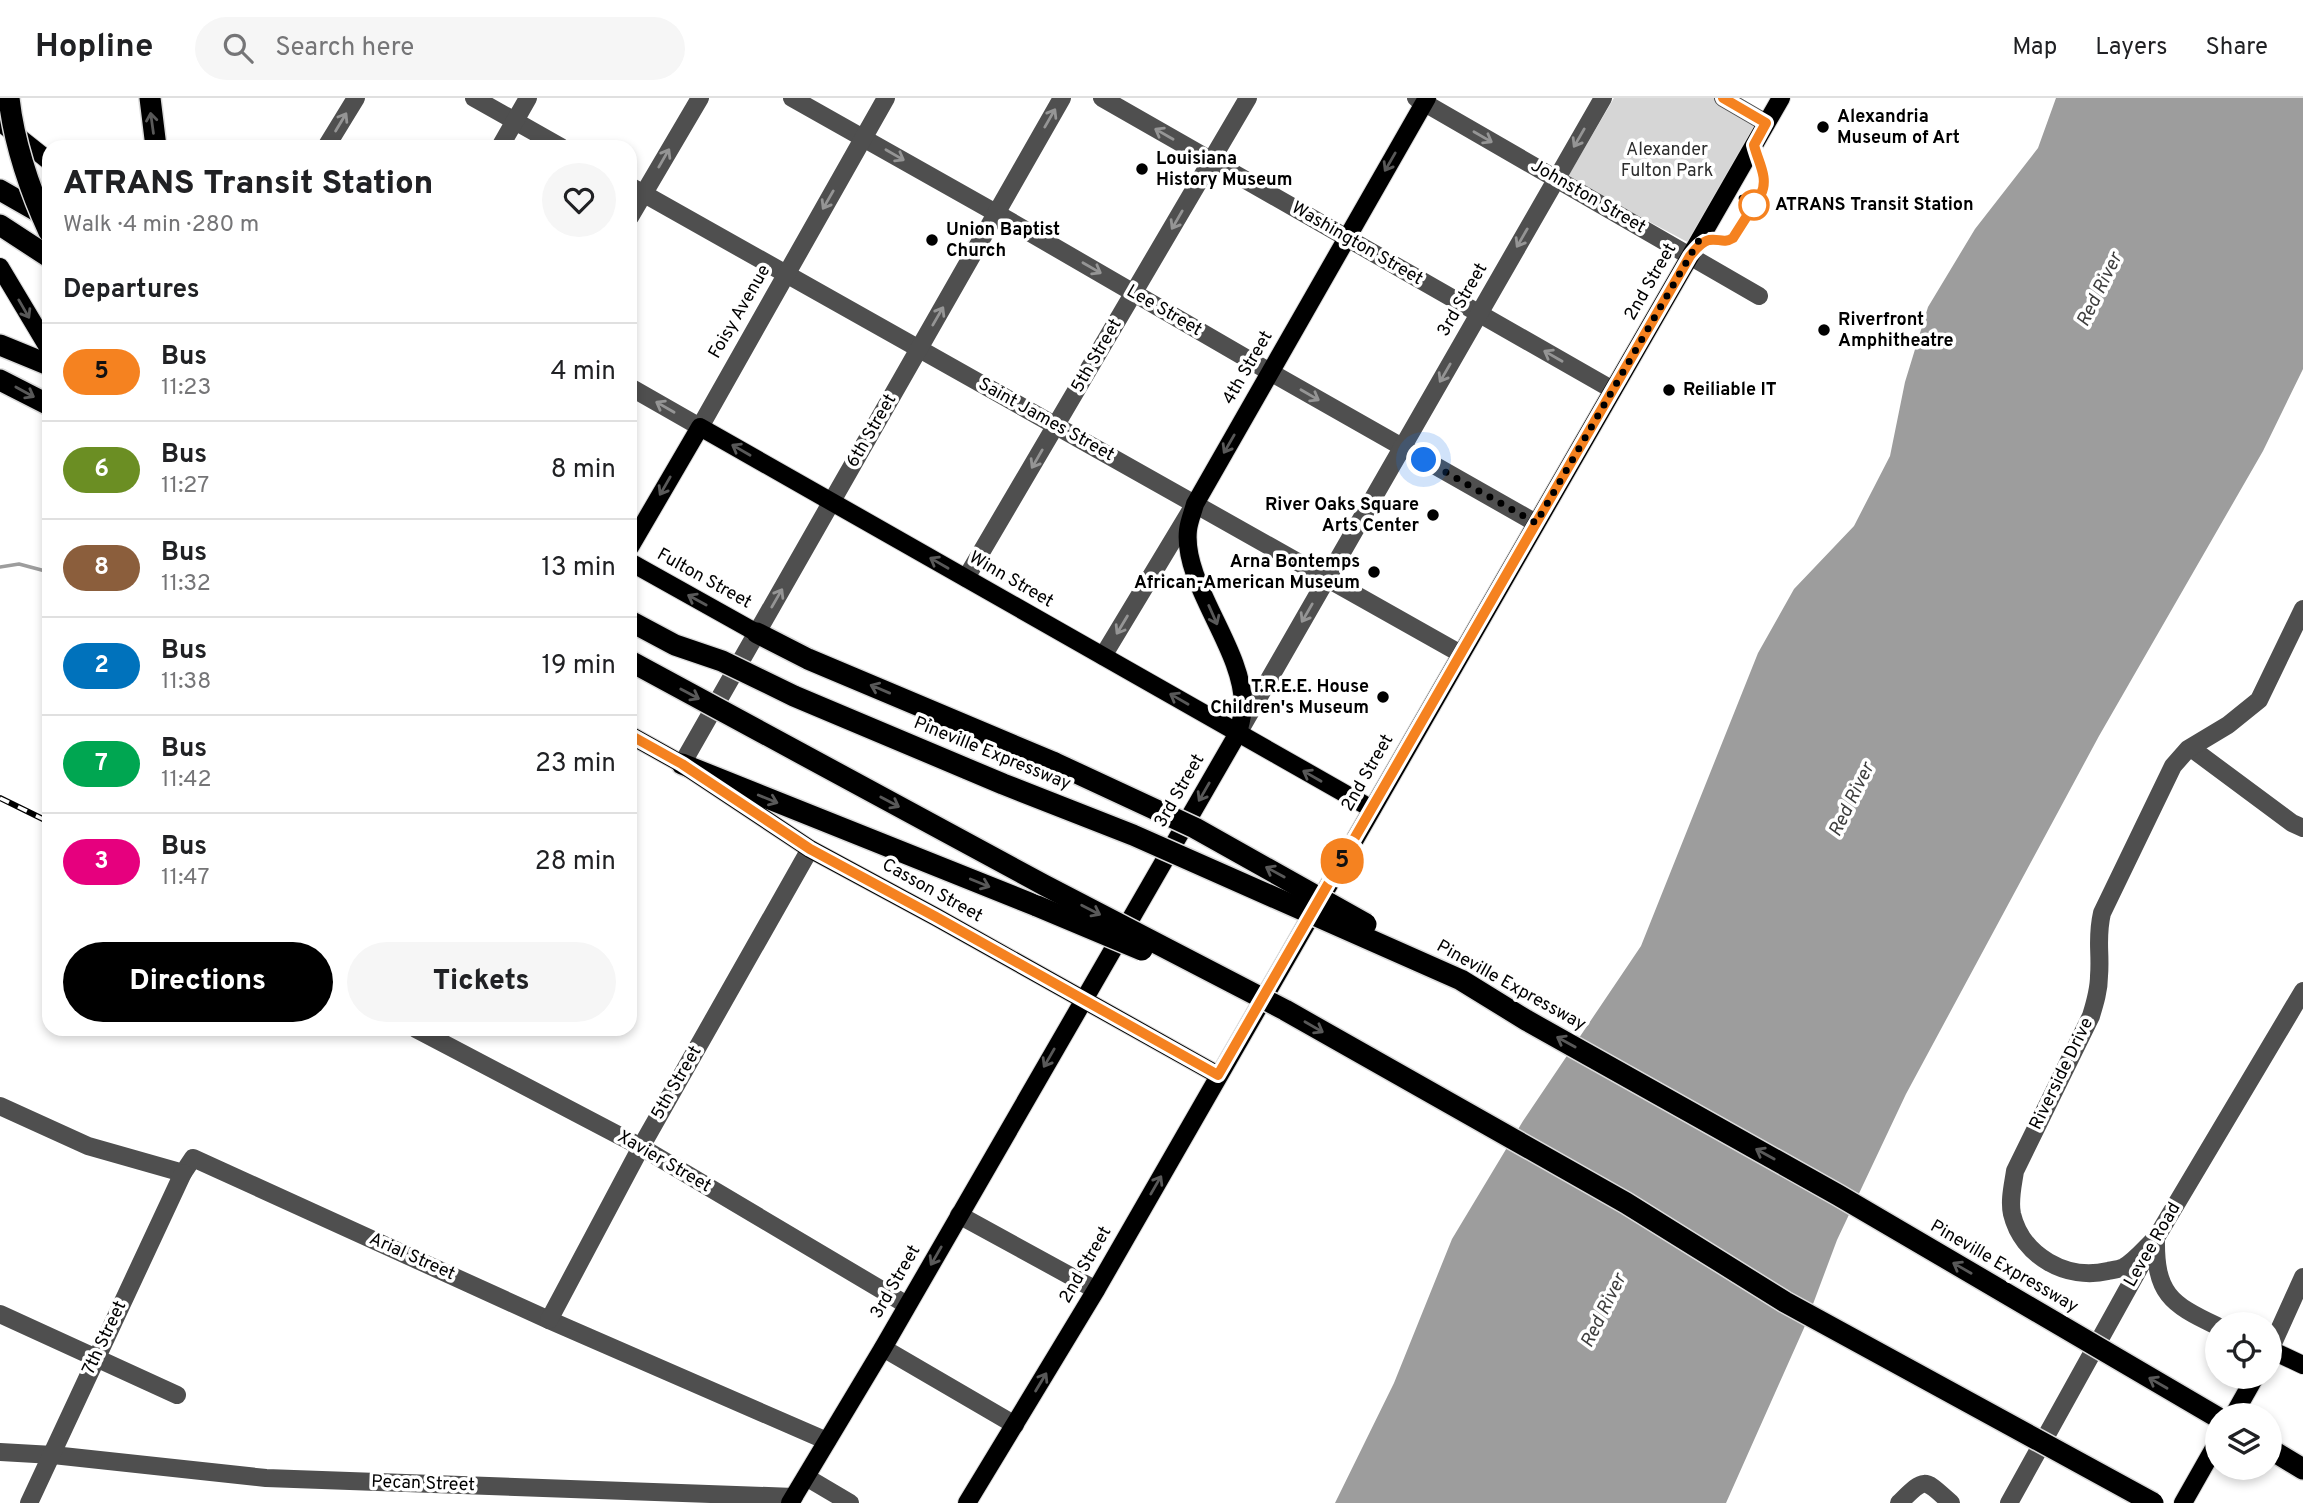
<!DOCTYPE html>
<html lang="en">
<head>
<meta charset="utf-8">
<style>
  body { margin:0; font-family:Overpass,sans-serif; background:#f6f6f6; color:#202124; height:100vh; display:flex; flex-direction:column; font-size:26px; white-space:nowrap }
  * { box-sizing:border-box; margin:0 }
  p { font-size:23px; color:#757577 }
  .icon { flex:none; width:38px; height:38px; fill:none; stroke:currentColor; stroke-width:2; stroke-linecap:round; stroke-linejoin:round }
  .map { position:relative; flex:1; overflow:hidden }
  .panel { position:absolute; left:42px; top:42px; width:595px; height:896px; display:flex; flex-direction:column; background:#fff; border-radius:21px; box-shadow:0 4px 10px #0003 }
  .panel>* { flex:none }
  .badge { padding:0 14px; border-radius:23px; font-size:24px; line-height:46px }
  .controls { position:absolute; left:2205px; top:1214px; display:grid; gap:14px }
  .controls a { display:grid; place-items:center; width:77px; height:77px; border-radius:50%; background:#fff; box-shadow:0 4px 10px #0003; font-size:35px }
  .you { position:absolute; width:35px; height:35px; margin:-18px; border:5px solid #fff; border-radius:50%; background:#1a73e8; box-shadow:0 0 0 10px #1a73e833 }
  .map>.badge { position:absolute; translate:-50% -50%; box-shadow:0 0 0 4px #fff }
  h2 { padding:0 21px; font-size:26px; line-height:63px }
  .round { display:grid; place-items:center; flex:none; width:74px; height:74px; border-radius:37px; background:#f6f6f6 }
  .summary { display:flex; align-items:center; justify-content:space-between; height:119px; padding:0 21px }
  h1 { font-size:33px; font-weight:800; line-height:52px }
  .cta { display:flex; gap:14px; margin-top:auto; padding:14px 21px }
  .cta a { flex:1; height:80px; border-radius:42px; background:#000; color:#fff; font-size:28px; font-weight:800; line-height:80px; text-align:center }
  .cta a+a { background:#f6f6f6; color:#202124 }
  ul { padding:0; list-style:none }
  li { display:flex; align-items:center; gap:21px; height:98px; padding:0 21px; border-top:2px solid #e0e0e0 }
  li div { flex:1 }
  li b { display:block; font-size:26px }
  li em { font-style:normal }
  li .badge { min-width:77px; font-weight:700; text-align:center }
  header { display:flex; align-items:center; gap:42px; box-sizing:border-box; height:98px; padding:0 35px; background:#fff; border-bottom:2px solid #e0e0e0 }
  header strong { font-size:33px }
  nav { display:flex; gap:38px; margin-inline-start:auto; font-size:24px }
  .search { width:490px; height:63px; background:#f6f6f6; display:flex; align-items:center; gap:18px; box-sizing:border-box; padding:0 24px; border-radius:38px; color:#757577; font-size:26px }
  .map>svg:first-child { display:block }
</style>
</head>
<body>
<header>
<strong>Hopline</strong>
<div class="search"><svg class="icon" aria-label="search" viewBox="0 0 24 24"><circle cx="10" cy="10" r="6"/><path d="M15 15l6 6"/></svg>Search here</div>
<nav><a>Map</a><a>Layers</a><a>Share</a></nav>
</header>
<div class="map">
<svg width="2303" height="1405" viewBox="0 0 2303 1405">
  <rect width="100%" height="100%" fill="#fff"/>
  <polygon fill="#d6d6d6" points="1614,0 1717,0 1764,25 1693,147 1567,80"/>
  <polygon fill="#9d9d9d" points="2056,0 2303,0 2303,271 2263,353 2099,638 1906,996 1837,1142 1804,1230 1726,1405 1335,1405 1394,1285 1452,1141 1523,1023 1641,848 1758,555 1794,491 1854,428 1890,358 1905,284 1928,209 1975,131 2038,50"/>
  <g fill="none" stroke-linecap="round" stroke-linejoin="round">
    <polyline stroke="#9d9d9d" stroke-width="3.5" points="0,469 19,466 49,474"/>
    <g stroke="#dbdbdb" stroke-width="20">
      <g id="major">
        <polyline points="0,24 49,63"/>
        <polyline points="0,169 49,251"/>
        <polyline points="630,449 700,329 1372,711"/>
        <polyline points="630,464 757,535"/>
        <polyline points="630,637 682,666 810,751 936,819 1218,977"/>
        <polyline points="2270,1254 2271,1252 2303,1267"/>
        <polyline points="2233,1318 2255,1279"/>
        <path d="M790,1405L883,1250L1238,635C1240,627 1243,617 1243,608C1244,551 1182,486 1188,432C1189,423 1193,414 1195,406L1427,0"/>
        <polyline points="967,1405 1096,1192 1781,0"/>
        <polyline points="2183,1405 2217,1345"/>
      </g>
    </g>
    <g stroke="#dbdbdb" stroke-width="24">
      <g id="highway">
        <polyline points="150,0 156,49"/>
        <polyline points="0,92 49,120"/>
        <polyline points="0,127 49,159"/>
        <polyline points="0,247 49,267"/>
        <polyline points="0,282 49,307"/>
        <polyline points="757,535 808,561 1055,665"/>
        <polyline points="682,666 1037,808"/>
        <polyline points="2270,1351 2303,1371"/>
      </g>
    </g>
    <g stroke="#4f4f4f" stroke-width="18">
      <polyline points="474,0 561,49"/>
      <polyline points="792,0 996,115 1270,274 1536,425"/>
      <polyline points="1102,0 1613,292"/>
      <polyline points="1416,0 1759,198"/>
      <polyline points="1723,0 1766,25"/>
      <polyline points="326,49 356,0"/>
      <polyline points="500,49 528,0"/>
      <polyline points="630,88 1461,556"/>
      <polyline points="630,119 700,0"/>
      <polyline points="630,289 700,329 886,0"/>
      <polyline points="966,480 1248,0"/>
      <polyline points="1103,558 1191,412"/>
      <polyline points="1240,632 1603,0"/>
      <polyline points="2191,650 2292,725 2303,730"/>
      <polyline points="682,666 1062,0"/>
      <polyline points="416,931 641,1049 907,1207"/>
      <polyline points="0,1008 88,1048 183,1075 193,1060 549,1222 827,1343"/>
      <polyline points="959,1117 1096,1192"/>
      <path d="M2156,1140C2146,1149 2135,1163 2124,1169C2120,1171 2113,1172 2108,1173C2067,1183 2022,1158 2012,1116C2009,1102 2013,1087 2015,1073L2091,918C2095,905 2099,892 2099,878C2101,854 2096,841 2102,815L2173,668L2188,651L2228,627L2259,602L2303,511"/>
      <path d="M2156,1140C2155,1195 2170,1206 2217,1228"/>
      <polyline points="0,1216 177,1297"/>
      <polyline points="549,1222 641,1049 810,751"/>
      <polyline points="883,1250 1015,1327"/>
      <polyline points="2270,1252 2303,1179"/>
      <polyline points="0,1354 53,1357 266,1380 794,1399"/>
      <polyline points="806,1379 850,1405"/>
      <polyline points="29,1405 183,1075"/>
      <path d="M1899,1405C1926,1379 1923,1380 1951,1405"/>
      <polyline points="2009,1405 2156,1140 2303,893"/>
    </g>
    <use href="#major" stroke="#000" stroke-width="18"/>
    <use href="#highway" stroke="#000" stroke-width="21"/>
    <g stroke="#000" stroke-width="6">
      <polyline id="rail" points="0,700 49,724"/>
    </g>
    <use href="#rail" stroke="#fff" stroke-width="3.5" stroke-dasharray="10" stroke-linecap="butt"/>
    <g stroke="#dbdbdb" stroke-width="24" stroke-linecap="butt">
      <g id="highway-bridge">
        <path d="M9,0C14,46 30,92 49,134"/>
        <polyline points="630,523 675,547 722,563 794,598 1003,686 1133,737 1461,882 1526,922 1838,1097 2217,1319"/>
        <polyline points="630,563 1044,787 1285,912 1626,1105 1785,1204 2153,1405"/>
        <polyline points="1055,665 1195,730 1366,826"/>
        <polyline points="1037,808 1142,852"/>
      </g>
    </g>
    <use href="#highway-bridge" stroke="#000" stroke-width="21"/>
  </g>
  <defs><path id="oneway-shaft" d="M-6 0H5M1.5-3L5.5 0L1.5 3" fill="none" stroke-width="1.6" stroke-linecap="round" stroke-linejoin="round" transform="scale(1.75)"/></defs>
  <g stroke="#959595">
    <use href="#oneway-shaft" transform="translate(1050 20) rotate(-60)"/>
    <use href="#oneway-shaft" transform="translate(341 24) rotate(-59)"/>
    <use href="#oneway-shaft" transform="translate(1164 36) rotate(-150)"/>
    <use href="#oneway-shaft" transform="translate(1483 39) rotate(30)"/>
    <use href="#oneway-shaft" transform="translate(1579 40) rotate(120)"/>
    <use href="#oneway-shaft" transform="translate(895 57) rotate(30)"/>
    <use href="#oneway-shaft" transform="translate(664 60) rotate(-60)"/>
    <use href="#oneway-shaft" transform="translate(828 102) rotate(120)"/>
    <use href="#oneway-shaft" transform="translate(1177 122) rotate(120)"/>
    <use href="#oneway-shaft" transform="translate(1522 140) rotate(120)"/>
    <use href="#oneway-shaft" transform="translate(1092 170) rotate(30)"/>
    <use href="#oneway-shaft" transform="translate(938 218) rotate(-60)"/>
    <use href="#oneway-shaft" transform="translate(1553 258) rotate(-150)"/>
    <use href="#oneway-shaft" transform="translate(1445 275) rotate(120)"/>
    <use href="#oneway-shaft" transform="translate(1310 297) rotate(30)"/>
    <use href="#oneway-shaft" transform="translate(665 309) rotate(-150)"/>
    <use href="#oneway-shaft" transform="translate(1037 361) rotate(120)"/>
    <use href="#oneway-shaft" transform="translate(777 500) rotate(-60)"/>
    <use href="#oneway-shaft" transform="translate(1307 515) rotate(120)"/>
    <use href="#oneway-shaft" transform="translate(1122 527) rotate(121)"/>
  </g>
  <g stroke="#595959">
    <use href="#oneway-shaft" transform="translate(152 25) rotate(-98)"/>
    <use href="#oneway-shaft" transform="translate(1390 64) rotate(120)"/>
    <use href="#oneway-shaft" transform="translate(24 211) rotate(60)"/>
    <use href="#oneway-shaft" transform="translate(25 294) rotate(29)"/>
    <use href="#oneway-shaft" transform="translate(1229 346) rotate(120)"/>
    <use href="#oneway-shaft" transform="translate(741 352) rotate(-150)"/>
    <use href="#oneway-shaft" transform="translate(665 388) rotate(120)"/>
    <use href="#oneway-shaft" transform="translate(939 465) rotate(-150)"/>
    <use href="#oneway-shaft" transform="translate(697 502) rotate(-151)"/>
    <use href="#oneway-shaft" transform="translate(1213 517) rotate(66)"/>
    <use href="#oneway-shaft" transform="translate(880 591) rotate(-157)"/>
    <use href="#oneway-shaft" transform="translate(690 596) rotate(28)"/>
    <use href="#oneway-shaft" transform="translate(1179 601) rotate(-150)"/>
    <use href="#oneway-shaft" transform="translate(1312 678) rotate(-150)"/>
    <use href="#oneway-shaft" transform="translate(1204 694) rotate(120)"/>
    <use href="#oneway-shaft" transform="translate(768 701) rotate(22)"/>
    <use href="#oneway-shaft" transform="translate(890 704) rotate(28)"/>
    <use href="#oneway-shaft" transform="translate(1275 774) rotate(-151)"/>
    <use href="#oneway-shaft" transform="translate(980 785) rotate(22)"/>
    <use href="#oneway-shaft" transform="translate(1091 812) rotate(27)"/>
    <use href="#oneway-shaft" transform="translate(1314 929) rotate(30)"/>
    <use href="#oneway-shaft" transform="translate(1566 944) rotate(-151)"/>
    <use href="#oneway-shaft" transform="translate(1049 960) rotate(120)"/>
    <use href="#oneway-shaft" transform="translate(1765 1056) rotate(-151)"/>
    <use href="#oneway-shaft" transform="translate(1156 1087) rotate(-60)"/>
    <use href="#oneway-shaft" transform="translate(936 1158) rotate(120)"/>
    <use href="#oneway-shaft" transform="translate(1962 1170) rotate(-150)"/>
    <use href="#oneway-shaft" transform="translate(1041 1284) rotate(-59)"/>
    <use href="#oneway-shaft" transform="translate(2158 1285) rotate(-150)"/>
  </g>
  <g fill="none" stroke-linecap="round" stroke-linejoin="round">
    <g stroke="#fff" stroke-width="16">
      <path id="line" d="M630,637L682,666L810,751L936,819L1218,977L1690,158C1695,152 1701,144 1709,142C1719,140 1723,146 1733,140L1761,96C1769,80 1758,64 1754,47L1766,25L1723,0"/>
    </g>
    <use href="#line" stroke="#f58220" stroke-width="10"/>
    <polyline stroke="#000" stroke-width="7" stroke-dasharray="0 12.6" points="1424,362 1536,425 1728,92 1754,107"/>
  </g>
  <g fill="#000" stroke="#fff" stroke-width="2.5">
    <circle cx="1823" cy="29" r="7"/>
    <circle cx="1142" cy="71" r="7"/>
    <circle cx="932" cy="142" r="7"/>
    <circle cx="1824" cy="232" r="7"/>
    <circle cx="1669" cy="292" r="7"/>
    <circle cx="1433" cy="417" r="7"/>
    <circle cx="1374" cy="474" r="7"/>
    <circle cx="1383" cy="599" r="7"/>
  </g>
  <circle fill="#fff" stroke="#f58220" stroke-width="3.5" cx="1754" cy="107" r="14"/>
  <g text-anchor="middle" dominant-baseline="central" stroke-width="7" stroke-linejoin="round" paint-order="stroke">
    <g font-size="18" font-weight="bold" fill="#000" stroke="#fff" text-anchor="start">
      <text x="1837" y="19">Alexandria<tspan x="1837" dy="21">Museum of Art</tspan></text>
      <text x="1156" y="61">Louisiana<tspan x="1156" dy="21">History Museum</tspan></text>
      <text x="946" y="132">Union Baptist<tspan x="946" dy="21">Church</tspan></text>
      <text x="1838" y="222">Riverfront<tspan x="1838" dy="21">Amphitheatre</tspan></text>
      <text x="1683" y="292">Reiliable IT</text>
      <text x="1419" y="407" text-anchor="end">River Oaks Square<tspan x="1419" dy="21">Arts Center</tspan></text>
      <text x="1360" y="464" text-anchor="end">Arna Bontemps<tspan x="1360" dy="21">African-American Museum</tspan></text>
      <text x="1369" y="589" text-anchor="end">T.R.E.E. House<tspan x="1369" dy="21">Children's Museum</tspan></text>
    </g>
    <g font-size="18" fill="#2d2d2d" stroke="#fff">
      <text x="1667" y="52">Alexander<tspan x="1667" dy="21">Fulton Park</tspan></text>
    </g>
    <g font-size="18" fill="#000" stroke="#fff">
      <text transform="translate(1588 99) rotate(30)">Johnston Street</text>
      <text transform="translate(1357 146) rotate(30)">Washington Street</text>
      <text transform="translate(1651 184) rotate(-60)">2nd Street</text>
      <text transform="translate(1463 202) rotate(-60)">3rd Street</text>
      <text transform="translate(1164 213) rotate(30)">Lee Street</text>
      <text transform="translate(740 214) rotate(-60)">Foisy Avenue</text>
      <text transform="translate(1097 258) rotate(-60)">5th Street</text>
      <text transform="translate(1248 270) rotate(-60)">4th Street</text>
      <text transform="translate(1046 322) rotate(29)">Saint James Street</text>
      <text transform="translate(872 333) rotate(-60)">6th Street</text>
      <text transform="translate(704 481) rotate(29)">Fulton Street</text>
      <text transform="translate(1011 482) rotate(30)">Winn Street</text>
      <text transform="translate(992 656) rotate(22)">Pineville Expressway</text>
      <text transform="translate(1368 675) rotate(-60)">2nd Street</text>
      <text transform="translate(1180 693) rotate(-60)">3rd Street</text>
      <text transform="translate(932 793) rotate(29)">Casson Street</text>
      <text transform="translate(1511 888) rotate(29)">Pineville Expressway</text>
      <text transform="translate(2062 976) rotate(-64)">Riverside Drive</text>
      <text transform="translate(677 985) rotate(-60)">5th Street</text>
      <text transform="translate(664 1064) rotate(30)">Xavier Street</text>
      <text transform="translate(2153 1147) rotate(-60)">Levee Road</text>
      <text transform="translate(412 1159) rotate(24)">Arial Street</text>
      <text transform="translate(1086 1167) rotate(-60)">2nd Street</text>
      <text transform="translate(2004 1169) rotate(30)">Pineville Expressway</text>
      <text transform="translate(896 1184) rotate(-60)">3rd Street</text>
      <text transform="translate(105 1240) rotate(-65)">7th Street</text>
      <text transform="translate(423 1386) rotate(2)">Pecan Street</text>
    </g>
    <g font-size="18" font-weight="bold" fill="#000" stroke="#fff" text-anchor="start">
      <text x="1775" y="107">ATRANS Transit Station</text>
    </g>
    <g font-size="19" font-style="italic" fill="#3e3e3e" stroke="#fff">
      <text transform="translate(2100 192) rotate(-64)">Red River</text>
      <text transform="translate(1852 702) rotate(-64)">Red River</text>
      <text transform="translate(1604 1213) rotate(-64)">Red River</text>
    </g>
  </g>
</svg>
<div class="controls">
<a><svg class="icon" aria-label="locate" viewBox="0 0 24 24"><circle cx="12" cy="12" r="6"/><path d="M12 2v4M12 18v4M2 12h4M18 12h4"/></svg></a>
<a><svg class="icon" aria-label="layers" viewBox="0 0 24 24"><path d="M12 4l9 5-9 5-9-5zM3 14l9 5 9-5"/></svg></a>
</div>
<div class="you" style="left:1424px;top:362px"></div>
<b class="badge" style="left:1342px;top:763px;background:#f58220;color:#111">5</b>
<section class="panel">
<div class="summary"><div><h1>ATRANS Transit Station</h1><p>Walk · 4 min · 280 m</p></div><a class="round"><svg class="icon" aria-label="heart" viewBox="0 0 24 24"><path d="M12 20l-8-8c-3-5 5-10 8-4 3-6 11-1 8 4z"/></svg></a></div>
<h2>Departures</h2>
<ul>
<li><span class="badge" style="background:#f58220;color:#111">5</span><div><b>Bus</b><p>11:23</p></div><em>4 min</em></li>
<li><span class="badge" style="background:#6b8e23;color:#fff">6</span><div><b>Bus</b><p>11:27</p></div><em>8 min</em></li>
<li><span class="badge" style="background:#8b5e3c;color:#fff">8</span><div><b>Bus</b><p>11:32</p></div><em>13 min</em></li>
<li><span class="badge" style="background:#0072bc;color:#fff">2</span><div><b>Bus</b><p>11:38</p></div><em>19 min</em></li>
<li><span class="badge" style="background:#00a651;color:#fff">7</span><div><b>Bus</b><p>11:42</p></div><em>23 min</em></li>
<li><span class="badge" style="background:#e6007e;color:#fff">3</span><div><b>Bus</b><p>11:47</p></div><em>28 min</em></li>
</ul>
<div class="cta"><a>Directions</a><a>Tickets</a></div>
</section>
</div>
</body>
</html>
